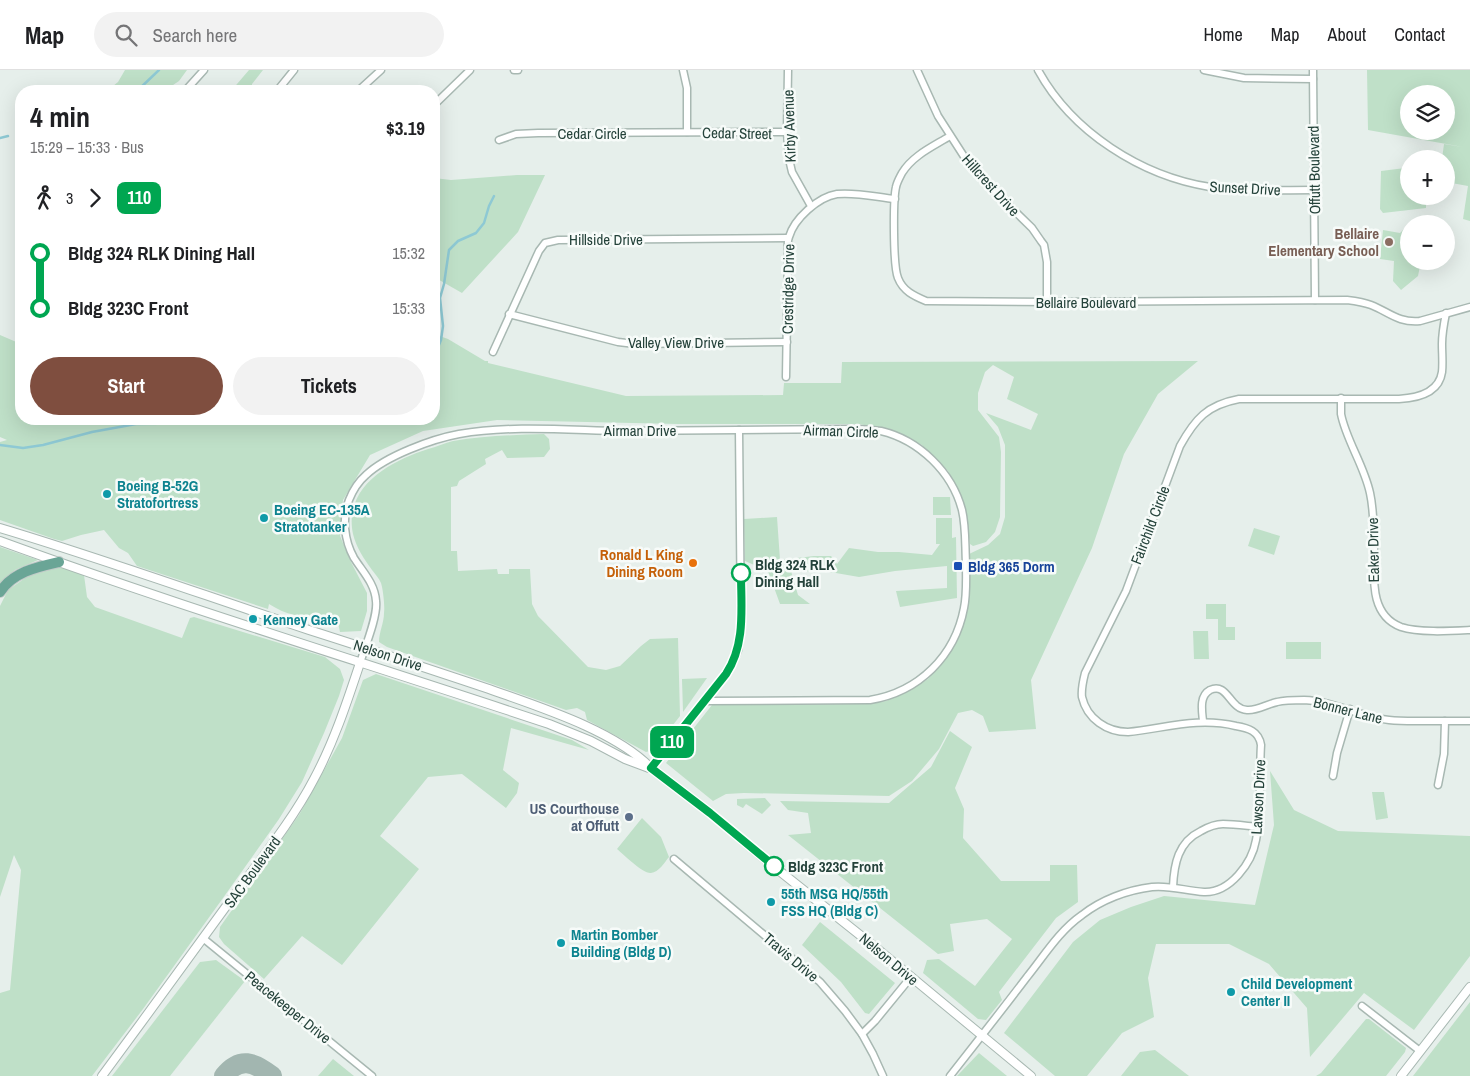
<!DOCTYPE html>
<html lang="en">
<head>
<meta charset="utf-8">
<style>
  body { margin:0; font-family:"Archivo Narrow",sans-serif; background:#f2f2f2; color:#202124; height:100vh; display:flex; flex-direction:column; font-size:19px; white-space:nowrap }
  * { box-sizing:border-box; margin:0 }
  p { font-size:16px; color:#757577 }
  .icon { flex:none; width:28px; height:28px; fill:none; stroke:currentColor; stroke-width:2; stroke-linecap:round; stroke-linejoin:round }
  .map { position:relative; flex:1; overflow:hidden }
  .sheet { position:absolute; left:15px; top:15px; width:425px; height:340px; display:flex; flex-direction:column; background:#fff; border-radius:20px; box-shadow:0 5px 20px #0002 }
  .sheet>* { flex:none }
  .badge { padding:0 10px; border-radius:8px; font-size:18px; line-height:32px }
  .tools { position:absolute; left:1400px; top:15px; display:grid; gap:10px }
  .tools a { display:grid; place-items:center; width:55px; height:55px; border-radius:50%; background:#fff; box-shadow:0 5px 20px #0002; font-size:25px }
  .map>.badge { position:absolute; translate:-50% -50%; box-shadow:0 0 0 2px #fff }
  .legs { display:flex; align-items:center; gap:8px; height:55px; padding:0 15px; font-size:16px }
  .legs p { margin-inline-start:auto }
  .overview { display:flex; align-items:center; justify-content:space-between; height:85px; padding:0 15px }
  h1 { font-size:28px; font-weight:700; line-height:38px }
  .primary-button { display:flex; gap:10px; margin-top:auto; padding:10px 15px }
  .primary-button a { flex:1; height:58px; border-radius:30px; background:#7f4e3f; color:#fff; font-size:20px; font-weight:700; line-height:58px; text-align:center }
  .primary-button a+a { background:#f2f2f2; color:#202124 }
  ul { padding:0 15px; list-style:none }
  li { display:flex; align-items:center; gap:18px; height:55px; font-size:19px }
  li i { display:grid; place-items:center; width:8px; height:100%; margin:0 6px; background:currentColor }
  li i::after { content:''; width:12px; height:12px; margin:-6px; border:4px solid; border-radius:50%; background:#fff }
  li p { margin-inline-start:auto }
  li:first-child i { background:linear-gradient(#0000 50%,currentColor 0) }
  li:last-child i { background:linear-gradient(currentColor 50%,#0000 0) }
  header { display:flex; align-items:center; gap:30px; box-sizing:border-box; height:70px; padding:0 25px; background:#fff; border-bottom:1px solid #e0e0e0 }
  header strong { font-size:24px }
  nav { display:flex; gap:28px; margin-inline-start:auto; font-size:18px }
  .search { width:350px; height:45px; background:#f2f2f2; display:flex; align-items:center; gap:12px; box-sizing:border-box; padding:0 18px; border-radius:28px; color:#757577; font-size:19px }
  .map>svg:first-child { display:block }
</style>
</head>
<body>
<header>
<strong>Map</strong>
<div class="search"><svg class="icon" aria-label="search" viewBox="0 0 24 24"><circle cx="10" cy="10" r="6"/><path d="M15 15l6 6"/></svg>Search here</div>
<nav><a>Home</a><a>Map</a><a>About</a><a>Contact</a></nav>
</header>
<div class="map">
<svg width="1470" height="1006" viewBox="0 0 1470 1006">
  <rect width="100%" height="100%" fill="#e6efeb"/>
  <g fill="#bfe0c8" fill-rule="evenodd">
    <polygon points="125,0 187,0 179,11 164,21 107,21 118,12"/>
    <polygon points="249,0 263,0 252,14 252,21 231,21"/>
    <path d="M1367,0H1470V151L1463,149L1468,116L1446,112V89H1442L1444,74L1463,77L1368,60ZM1409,24H1446V61H1409Z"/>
    <polygon points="1405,98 1409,101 1409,126 1426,126 1426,138 1383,143 1380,139 1381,101"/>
    <polygon points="517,105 545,105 518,162 462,223 434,207 434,108 451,110"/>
    <polygon points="1404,159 1409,160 1409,191 1421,191 1418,206 1401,220 1393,211 1394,191 1380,189 1383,160 1400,163"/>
    <path d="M434,264L448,269L485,291H488V293L626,326L783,325L784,313H841L842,292L1198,291L1158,324L1124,384L1092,478L1031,610L1036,659L989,662L983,646L972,640L958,643L939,679L912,711L889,726L744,723L726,724L713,731L666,693L712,635L859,634L886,631L904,623L928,609L948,586L960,565L968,538L969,484L988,475L1000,464L1005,447V375L998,357L986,343L1031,360L1038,344L1007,329L1014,307L993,295L985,302L978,323V340L999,367L1001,382L1000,447L995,462L986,472L973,476L970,474L964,435L948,401L922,375L890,359L858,354H678L497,350L423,361L370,385L343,430L340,466L351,492L367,523V541L361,561L340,562C337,536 313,548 295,545C285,543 277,539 269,534L268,539L137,496L128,483L119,478L104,460L81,465L62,471L54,469L0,450V372L7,370L0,367V265L21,274V349H434Z"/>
    <path d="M544,364L549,369L550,379L544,387L507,388L502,380L485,389L486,394L459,411L457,416L451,417V481H457L458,501L497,499L498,504H509V499H530L532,534L538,546L588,597L606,600L620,596L641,576L650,569L678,568L680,646L655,678L650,681L646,682L587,650L585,642L577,638L566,640L387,577L379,572C379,562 384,553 384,543C385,536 383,519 381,513C379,508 375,504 372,500C364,489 356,477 353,464C343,416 391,391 428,379C436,377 445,373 453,371C484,366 513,365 544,364Z"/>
    <polygon points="950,427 951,445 933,445 933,427"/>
    <polygon points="777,447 780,490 814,486 831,486 837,494 849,478 878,482 899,482 932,485 940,474 936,474 936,448 952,448 952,468 956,467 957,528 900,537 896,521 947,518 947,496 895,501 859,507 830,502 791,501 798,525 810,534 780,534 768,501 745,491 744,449"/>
    <polygon points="1254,458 1280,466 1274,485 1248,476"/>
    <polygon points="0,477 38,490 15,500 0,514"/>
    <polygon points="60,496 84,505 87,527 95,537 182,568 190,548 194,547 325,587 340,599 344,610 339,626 324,663 302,712 279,749 223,828 143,939 92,1006 0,1006 0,923 10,920 21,800 14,785 0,827 0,536 8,520 31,504"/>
    <polygon points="1206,534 1226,534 1226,557 1235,557 1235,570 1218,570 1218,549 1206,549"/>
    <polygon points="1193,561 1208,561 1209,589 1194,589"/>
    <rect x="1286" y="572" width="35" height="17"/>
    <polygon points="376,604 572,670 589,680 511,658 503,700 519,713 517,723 506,738 462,704 428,707 380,766 419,799 342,895 302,866 264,909 224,874 219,867 220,857 299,745 342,668 363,610"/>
    <polygon points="707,608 683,642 682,609"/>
    <polygon points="950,661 972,677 955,718 964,739 963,768 1001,811 1050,811 1050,795 1077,795 1078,832 1056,848 999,922 1002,930 986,950 978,949 923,903 927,890 939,889 975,916 1012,869 987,849 950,854 954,881 938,884 788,765 811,763 808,743 788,740 780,731 889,733 931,697"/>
    <polygon points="1270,701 1294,740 1338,761 1470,766 1470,886 1414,960 1364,923 1310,987 1307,938 1269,894 1229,874 1156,874 1148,908 1154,947 1122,963 1087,1006 1055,1006 1004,963 1073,872 1100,850 1131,837 1164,826 1255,835 1274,755"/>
    <polygon points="1372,722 1384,722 1388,748 1376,750"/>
    <polygon points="765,728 771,735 762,744 746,734 743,738 737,735 737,729"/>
    <path d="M642,748L661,767L669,787C664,793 659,802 651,803C643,804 623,784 617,779Z"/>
    <polygon points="820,852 895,913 869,944 865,943 841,912 802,875"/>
    <polygon points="216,890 245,911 170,1006 112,1006 200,892"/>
    <polygon points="1470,932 1470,1006 1413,1006"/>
    <polygon points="1366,949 1369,949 1406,978 1405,982 1386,1006 1316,1006 1321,1003"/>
    <polygon points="1155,980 1189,1006 1121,1006 1140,982"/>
    <polygon points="979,983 1007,1006 957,1006"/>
    <polygon points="333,989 354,1006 318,1006"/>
  </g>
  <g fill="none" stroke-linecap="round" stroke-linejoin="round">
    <g stroke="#8ec9d4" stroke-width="2.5">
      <polyline points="137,21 159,0"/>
      <polyline points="0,68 8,66"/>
      <polyline points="434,287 441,270 443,256 440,228 444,214 449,180 458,171 476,163 484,153 489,136 494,126"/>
      <polyline points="0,375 23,378 43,375 92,362 136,354 232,353 266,351 325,352 358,349"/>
    </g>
    <path stroke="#a2b6b0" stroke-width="20" d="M224,1006C240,986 254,992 272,1006"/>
    <g stroke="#a8b8b2" stroke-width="9">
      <g id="minor">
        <polyline points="514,0 518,0"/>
        <polyline points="683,0 687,18 687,62"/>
        <polyline points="788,0 787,62 789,89 792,102 811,136"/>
        <polyline points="917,0 938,46 965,88 983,110 1032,158 1041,171 1044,175 1047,192 1047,232"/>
        <path d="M1038,0C1072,62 1141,106 1210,117C1244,122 1279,120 1314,120"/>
        <polyline points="1204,0 1244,8 1313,9"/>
        <polyline points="1313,0 1315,230"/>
        <polyline points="185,21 204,0"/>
        <polyline points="277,21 294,0"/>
        <polyline points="358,21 381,0"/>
        <polyline points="434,35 470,0"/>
        <path d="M950,66C934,76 913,85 902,103C900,107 897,112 896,117C893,130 893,196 898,208C903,221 914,226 926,231L1053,232L1347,230C1355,231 1363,232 1371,235C1389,242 1398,253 1420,251L1470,237"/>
        <polyline points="499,70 516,64 538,63 787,62"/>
        <polyline points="509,244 618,272 635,274 787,272"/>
        <polyline points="493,282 539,181 545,173 558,170 788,168"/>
        <path d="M786,307L788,182C788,177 787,171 789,167C794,149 818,127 837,124C856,122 876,127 895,129"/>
        <path d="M1341,328C1341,333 1341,339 1341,344C1346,370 1364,395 1370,423C1374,441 1374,461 1374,480C1374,507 1369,545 1401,557C1419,563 1451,561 1470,560"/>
        <path d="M360,593C365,577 378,546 376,531C375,514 363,502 354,488C344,470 342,448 349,430C353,420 359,411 366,405C386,386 432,369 459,364C512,355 567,360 621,361C699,361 777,359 855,359C864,359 873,360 881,361C919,370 952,402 962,440C966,457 965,475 966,493C966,507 967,524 964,538C955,586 919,622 870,630L705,631"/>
        <path d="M1203,651C1202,641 1199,626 1210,620C1228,612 1229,639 1247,640C1257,641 1267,634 1277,632C1285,630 1295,630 1304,630C1334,631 1360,647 1389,650C1398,651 1407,651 1416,651C1434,651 1452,651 1470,651"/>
        <polyline points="651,698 726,604 734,590 738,580 741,559 739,360"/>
        <polyline points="1333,706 1337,683 1350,639"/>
        <polyline points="1438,715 1444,684 1445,651"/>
        <polyline points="674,789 820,912 845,941 862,964 873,984 883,1006"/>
        <path d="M1173,817C1174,794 1178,772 1201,761C1208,757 1215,754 1223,754C1235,754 1247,756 1258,757"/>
        <polyline points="204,869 372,1006"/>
        <polyline points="1362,936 1420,981"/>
        <polyline points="862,964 875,951 911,907"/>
        <path d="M950,1006C976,973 1002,940 1027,907C1044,886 1059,861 1082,845C1101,830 1127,820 1152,817C1170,815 1186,821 1204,822C1230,823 1252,793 1256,770C1262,740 1259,706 1261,675C1259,661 1248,658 1236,656C1198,647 1166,658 1128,662C1107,662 1087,649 1082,627C1081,619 1083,611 1085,603L1126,521L1180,376C1195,349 1207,335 1239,329H1399C1417,328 1439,323 1442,302C1443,293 1442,283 1442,274C1442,264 1444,253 1446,243"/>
      </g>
    </g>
    <g stroke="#a8b8b2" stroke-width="10">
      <g id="tertiary">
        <path d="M0,458C104,489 206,526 309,560C369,579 429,599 489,619C539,637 614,660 651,698L710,743L777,799L875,877L1031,1006"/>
        <path d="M0,471C181,537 366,593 549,654L591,671L625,689L649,698"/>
        <path d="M102,1006C145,948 187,890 230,831C259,791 291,753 314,709C334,672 347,632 360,593"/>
        <polyline points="1401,1006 1470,917"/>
      </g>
    </g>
    <g stroke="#c2cac8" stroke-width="12">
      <path id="primary" d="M0,522C13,502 37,497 59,492"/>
    </g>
    <use href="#minor" stroke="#fff" stroke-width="6"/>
    <use href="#tertiary" stroke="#fff" stroke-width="8"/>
    <use href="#primary" stroke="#6aa596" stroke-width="10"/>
  </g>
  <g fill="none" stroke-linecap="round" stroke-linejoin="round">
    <g stroke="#fff" stroke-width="11">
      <path id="line-1" d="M741,503C741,537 746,574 726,604L651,698L710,743L774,796"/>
    </g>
    <use href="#line-1" stroke="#00a651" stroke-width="8"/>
  </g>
  <circle fill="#8d6e63" stroke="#f7fbf9" stroke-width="2" cx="1389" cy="172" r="5"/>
  <g fill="#0f9aa8" stroke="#f7fbf9" stroke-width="2">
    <circle cx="107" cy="424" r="5"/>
    <circle cx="264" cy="448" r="5"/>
    <circle cx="253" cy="549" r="5"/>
    <circle cx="771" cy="832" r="5"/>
    <circle cx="561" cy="873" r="5"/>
    <circle cx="1231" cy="922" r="5"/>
  </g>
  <circle fill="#e8710a" stroke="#f7fbf9" stroke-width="2" cx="693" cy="493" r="5"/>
  <rect fill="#1a4fb4" stroke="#f7fbf9" stroke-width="2" x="953" y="491" width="10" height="10" rx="2.5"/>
  <g fill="#fff" stroke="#00a651" stroke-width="2.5">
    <circle cx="741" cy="503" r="9"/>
    <circle cx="774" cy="796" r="9"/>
  </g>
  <circle fill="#5c6f8a" stroke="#f7fbf9" stroke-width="2" cx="629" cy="747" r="5"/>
  <g text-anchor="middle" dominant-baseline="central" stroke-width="5" stroke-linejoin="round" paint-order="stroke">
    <g font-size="15" fill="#24423a" stroke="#f7fbf9">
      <text transform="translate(789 56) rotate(-92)">Kirby Avenue</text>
      <text x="592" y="63">Cedar Circle</text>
      <text transform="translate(737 63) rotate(1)">Cedar Street</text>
      <text transform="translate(1314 100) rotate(-91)">Offutt Boulevard</text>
      <text transform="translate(991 115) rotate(48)">Hillcrest Drive</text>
      <text transform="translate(1245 118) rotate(3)">Sunset Drive</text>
      <text x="606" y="169">Hillside Drive</text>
      <text transform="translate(788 219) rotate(-89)">Crestridge Drive</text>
      <text x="1086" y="232">Bellaire Boulevard</text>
      <text x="676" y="272">Valley View Drive</text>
      <text x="640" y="360">Airman Drive</text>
      <text transform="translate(841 361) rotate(2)">Airman Circle</text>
      <text transform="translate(1150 455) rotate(-69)">Fairchild Circle</text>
      <text transform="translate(1373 480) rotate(-91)">Eaker Drive</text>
      <text transform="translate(388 585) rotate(18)">Nelson Drive</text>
      <text transform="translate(1348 640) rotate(14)">Bonner Lane</text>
      <text transform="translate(1258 727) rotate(-87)">Lawson Drive</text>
      <text transform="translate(252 802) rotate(-54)">SAC Boulevard</text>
      <text transform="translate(791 887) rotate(40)">Travis Drive</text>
      <text transform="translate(889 889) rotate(40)">Nelson Drive</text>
      <text transform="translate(288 937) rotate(39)">Peacekeeper Drive</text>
    </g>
    <g font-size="15" font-weight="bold" fill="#785e54" stroke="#f7fbf9" text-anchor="end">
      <text x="1379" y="163">Bellaire<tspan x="1379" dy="17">Elementary School</tspan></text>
    </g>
    <g font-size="15" font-weight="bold" fill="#0d838f" stroke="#f7fbf9" text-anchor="start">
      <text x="117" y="415">Boeing B-52G<tspan x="117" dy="17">Stratofortress</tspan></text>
      <text x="274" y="439">Boeing EC-135A<tspan x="274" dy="17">Stratotanker</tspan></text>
      <text x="263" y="549">Kenney Gate</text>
      <text x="781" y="823">55th MSG HQ/55th<tspan x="781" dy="17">FSS HQ (Bldg C)</tspan></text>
      <text x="571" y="864">Martin Bomber<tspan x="571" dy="17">Building (Bldg D)</tspan></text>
      <text x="1241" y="913">Child Development<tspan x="1241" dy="17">Center II</tspan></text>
    </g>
    <g font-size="15" font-weight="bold" fill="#c56008" stroke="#f7fbf9" text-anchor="end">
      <text x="683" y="484">Ronald L King<tspan x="683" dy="17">Dining Room</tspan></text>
    </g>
    <g font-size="15" font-weight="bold" fill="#24423a" stroke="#f7fbf9" text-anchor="start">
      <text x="755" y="494">Bldg 324 RLK<tspan x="755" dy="17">Dining Hall</tspan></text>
      <text x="788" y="796">Bldg 323C Front</text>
    </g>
    <g font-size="15" font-weight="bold" fill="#164399" stroke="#f7fbf9" text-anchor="start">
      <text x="968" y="496">Bldg 365 Dorm</text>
    </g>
    <g font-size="15" font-weight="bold" fill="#4e5e75" stroke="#f7fbf9" text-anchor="end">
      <text x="619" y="738">US Courthouse<tspan x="619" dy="17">at Offutt</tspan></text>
    </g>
  </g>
</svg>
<div class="tools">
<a><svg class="icon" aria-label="layers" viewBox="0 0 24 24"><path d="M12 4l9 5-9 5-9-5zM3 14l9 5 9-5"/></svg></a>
<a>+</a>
<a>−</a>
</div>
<b class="badge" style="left:672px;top:672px;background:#00a651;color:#fff">110</b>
<section class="sheet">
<div class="overview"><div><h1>4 min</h1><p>15:29 – 15:33 · Bus</p></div><b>$3.19</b></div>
<div class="legs"><svg class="icon" aria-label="walk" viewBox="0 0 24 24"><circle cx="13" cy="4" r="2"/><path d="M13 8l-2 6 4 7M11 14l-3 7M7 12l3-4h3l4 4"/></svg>3<svg class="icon" aria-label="forward" viewBox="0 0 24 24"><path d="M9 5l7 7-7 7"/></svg><b class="badge" style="background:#00a651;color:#fff">110</b></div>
<ul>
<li><i style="color:#00a651"></i><b>Bldg 324 RLK Dining Hall</b><p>15:32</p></li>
<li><i style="color:#00a651"></i><b>Bldg 323C Front</b><p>15:33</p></li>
</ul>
<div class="primary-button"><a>Start</a><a>Tickets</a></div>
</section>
</div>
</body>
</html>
